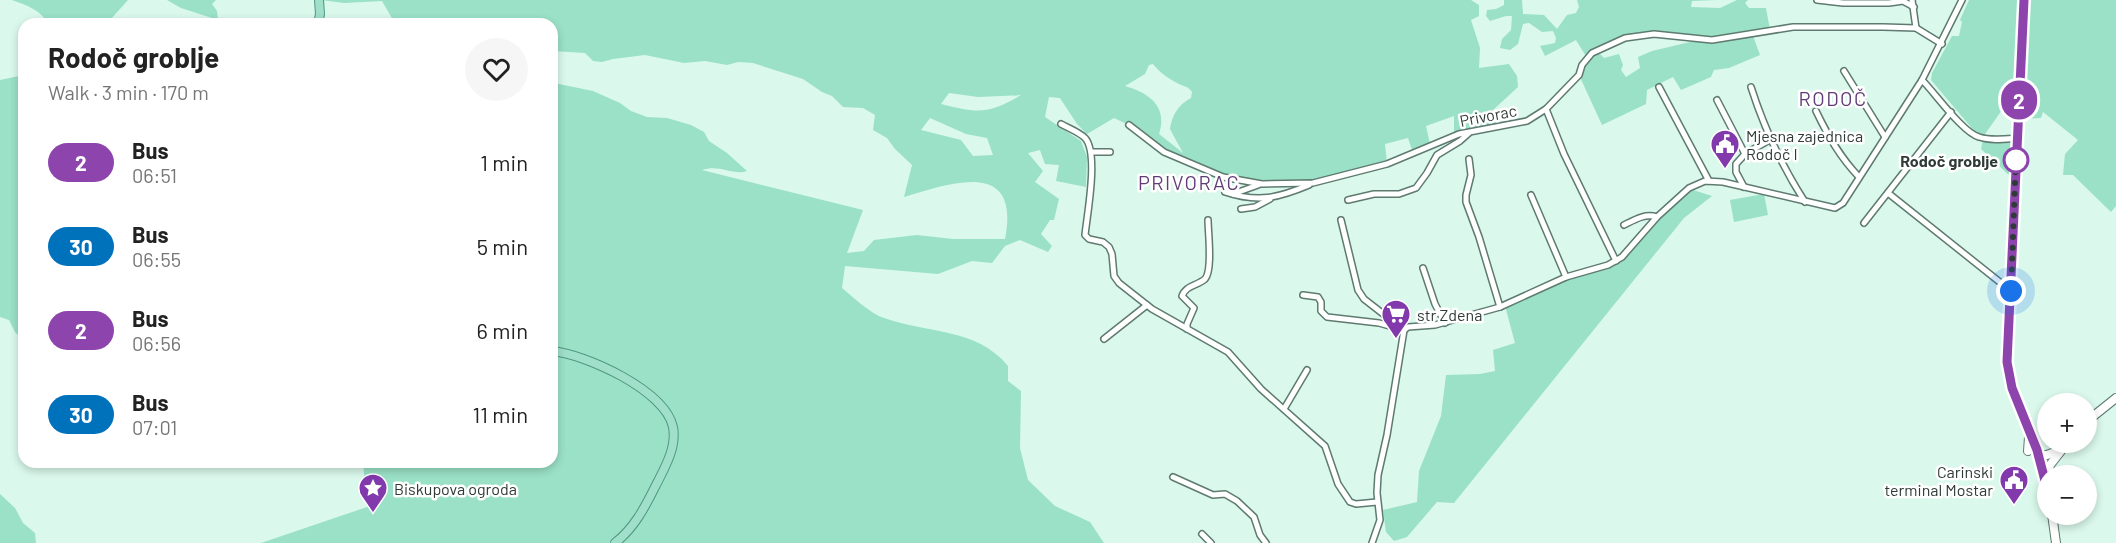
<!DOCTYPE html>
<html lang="en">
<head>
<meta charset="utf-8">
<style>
  body { margin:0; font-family:Barlow,sans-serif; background:#f6f6f6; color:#222; height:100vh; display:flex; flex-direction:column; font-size:22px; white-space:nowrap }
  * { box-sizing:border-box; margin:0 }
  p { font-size:20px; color:#767676 }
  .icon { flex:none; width:33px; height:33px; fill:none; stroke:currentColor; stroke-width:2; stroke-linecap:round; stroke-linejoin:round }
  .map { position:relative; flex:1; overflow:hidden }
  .sheet { position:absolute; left:18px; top:18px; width:540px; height:450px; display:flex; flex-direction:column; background:#fff; border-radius:18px; box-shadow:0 3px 9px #0003 }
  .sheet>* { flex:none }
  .badge { padding:0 12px; border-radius:20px; font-size:21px; line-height:39px }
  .tools { position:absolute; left:2037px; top:393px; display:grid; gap:12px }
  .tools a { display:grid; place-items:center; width:60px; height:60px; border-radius:50%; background:#fff; box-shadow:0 3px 9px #0003; font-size:30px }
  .you { position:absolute; width:30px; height:30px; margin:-15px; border:4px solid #fff; border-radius:50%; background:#1a73e8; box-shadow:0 0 0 9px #1a73e833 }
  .map>.badge { position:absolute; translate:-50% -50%; box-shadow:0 0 0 3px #fff }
  .round { display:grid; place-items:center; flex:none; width:63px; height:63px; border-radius:32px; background:#f6f6f6 }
  .headline { display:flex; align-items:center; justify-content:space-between; height:102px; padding:0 30px }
  h1 { font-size:28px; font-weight:700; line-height:45px }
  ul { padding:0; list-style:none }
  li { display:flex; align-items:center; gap:18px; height:84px; padding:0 30px }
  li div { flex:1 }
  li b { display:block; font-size:22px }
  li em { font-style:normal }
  li .badge { min-width:66px; font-weight:700; text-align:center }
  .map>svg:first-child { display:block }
</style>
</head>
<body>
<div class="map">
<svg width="2116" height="543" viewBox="0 0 2116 543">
  <rect width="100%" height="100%" fill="#daf8ec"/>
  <g fill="#9ae1c7" fill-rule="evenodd">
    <path d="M12,0H128L111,19L95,24H49C40,10 27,5 12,0Z"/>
    <polygon points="167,0 216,0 212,4 217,11 218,20 181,8"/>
    <path d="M321,0H1471L1479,5V16L1471,20L1480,48L1479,68L1509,64L1517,76L1518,87L1493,110L1496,125L1454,135V116L1426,126L1430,144L1413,153L1408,138L1385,144L1387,164L1323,181L1262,184L1235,180L1174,157L1129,125L1114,118L1087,134L1077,124L1060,98L1049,97L1045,117L1081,141L1087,157L1086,187L1056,181L1059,165L1045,164L1040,150L1028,153L1043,171L1035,182L1059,199L1054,220H1050L1041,234L1052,246L1048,252L1020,240L1005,246L992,263L972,261L938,274L845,266L842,288C853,297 871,314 884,318C925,333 978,328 1008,366V381L1021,391L1020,448L1028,480L1055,506L1090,522L1104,543H261L367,507L363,462H552V81L559,84L593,91L620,103L631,111L647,117L667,118L691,125L704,132L709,141L727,153L747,171C733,176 720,164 702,170L863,210L847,253L864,251L874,240L917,235L953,239H1005C1021,158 951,183 904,197L912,165L895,149L887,138L873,130L875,115L863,108L843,107L832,96L822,92L803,79L753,63L738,62L727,65L705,61L684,63L645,55L613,59L602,62L593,61L585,53L552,51V24H398L393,20L382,1L344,3ZM1153,64C1160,73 1169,79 1179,84C1185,87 1188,86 1192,92L1191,98C1178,105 1172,115 1170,129L1183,153L1159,134C1168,106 1149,93 1125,86L1145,74L1149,65ZM949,93L978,97L1021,95C988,115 977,113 941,104ZM930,118L966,134L987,138L993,155L973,156L961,140L921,130Z"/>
    <path d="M1504,0H1522L1523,14L1544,15L1557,29L1567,15L1576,13L1579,7L1577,0H1717L1692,1L1691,7L1720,8L1737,0H1748L1745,3L1749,8H1766L1770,30L1752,33L1760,55L1729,68L1714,70L1711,77L1681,90L1673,77L1647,90L1646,104L1602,125L1579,75L1582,65L1598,52L1604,58L1619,54L1623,65L1621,70L1626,77L1640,68L1638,57L1652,51L1690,42L1695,38C1665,33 1639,32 1611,44C1602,48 1594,50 1587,58L1576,40L1545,56L1540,46L1555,43L1556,38L1553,31L1542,32L1529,23L1523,24L1518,44L1510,50L1500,48L1502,39L1511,30L1512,16H1506L1490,21L1486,16L1487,10L1496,9L1504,5Z"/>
    <polygon points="1969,0 2019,0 2014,93 1985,134 1976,133 1931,80 1932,73 1952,36 1959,36 1962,22 1960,20"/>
    <polygon points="2024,0 2116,0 2116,206 2111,212 2073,175 2063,175 2065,154 2078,140 2043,112 2041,118 2018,119"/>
    <polygon points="24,75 24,337 21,338 15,332 9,320 0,317 0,80"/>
    <polygon points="1983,138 2017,138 2016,175 2011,177 1981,149"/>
    <polygon points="1690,189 1712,196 1684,218 1454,503 1437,502 1407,537 1394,541 1386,532 1383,510 1417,502 1419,471 1441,416 1446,375 1480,374 1495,371 1493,350 1515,343 1505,306 1568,279 1613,264"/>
    <polygon points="1764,194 1768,215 1734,222 1730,200"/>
    <polygon points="0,494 15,508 23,523 35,533 36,543 0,543"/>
  </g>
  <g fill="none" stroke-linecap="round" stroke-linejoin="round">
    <g stroke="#5f7a70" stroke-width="8">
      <g id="street">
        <polyline points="1817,0 1843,3 1889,3 1903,1 1914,7"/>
        <polyline points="1912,0 1916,28"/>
        <polyline points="1844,71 1885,137"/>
        <path d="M1922,80C1935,93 1963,133 1979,137C1991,141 2005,139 2017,138"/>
        <polyline points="1659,87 1709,181"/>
        <path d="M1751,87C1764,128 1782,166 1805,202"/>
        <polyline points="1717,100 1745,154"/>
        <polyline points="1546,109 1564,154 1616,261"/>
        <path d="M1816,111C1828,136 1840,157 1859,177"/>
        <path d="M1061,124C1068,128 1079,132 1085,138C1099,153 1087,215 1085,235L1089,239L1103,242L1109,247L1112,254L1114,276L1119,283L1152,309L1228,352L1261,389L1325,446L1338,484L1350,502L1356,504L1377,502"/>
        <polyline points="1129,125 1164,152 1223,177 1262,184 1313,183 1387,164 1459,134 1527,121 1546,109 1579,75 1582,65 1592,53 1625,38 1654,34 1712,40 1793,27 1883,27 1916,28 1942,44"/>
        <polyline points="1092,152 1110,152"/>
        <polyline points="1469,159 1471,175 1466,195 1466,202 1479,237 1500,307"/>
        <polyline points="1744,187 1736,172 1736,164 1745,154 1771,139"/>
        <path d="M1225,192C1258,203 1278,198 1309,185"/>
        <polyline points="1888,193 2011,291"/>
        <polyline points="1233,194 1258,185"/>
        <polyline points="1531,195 1566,277"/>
        <polyline points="1348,200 1374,194 1399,194 1416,188 1427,173 1437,155 1460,141 1469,133"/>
        <polyline points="1241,209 1255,207 1270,199"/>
        <polyline points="1341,220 1358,290 1364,299 1400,327"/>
        <polyline points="1864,223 1951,112"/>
        <path d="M1624,225C1634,220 1645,213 1657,217"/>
        <polyline points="1423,268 1435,304 1445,323"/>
        <polyline points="1303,295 1318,297 1321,302 1321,311 1327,317 1379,323 1404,330 1408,327 1435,325 1500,307 1566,277 1608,265 1622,257 1657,217 1689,188 1705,181 1723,182 1835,208 1843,203 1922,80 1962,0"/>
        <path d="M1187,329V324L1194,308L1182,296C1186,285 1197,286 1205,279C1213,270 1208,232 1208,220"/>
        <polyline points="1104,339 1147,305"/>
        <polyline points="1284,409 1307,370"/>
        <polyline points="1173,477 1213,495 1225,494 1237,501 1254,517 1260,535 1266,543"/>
        <polyline points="1202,534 1211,543"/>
        <polyline points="1372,543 1380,520 1377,493 1378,475 1387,435 1404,330"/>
      </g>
    </g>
    <g stroke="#5f7a70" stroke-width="10">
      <g id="secondary">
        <polyline points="2024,0 2007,362 2012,388 2039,455 2048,492"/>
        <polyline points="2086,422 2116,398"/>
        <polyline points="2028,451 2029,437"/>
        <polyline points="2039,455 2047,455 2060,450"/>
        <polyline points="2048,476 2050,465 2068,442"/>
        <polyline points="2052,514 2056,543"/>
      </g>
    </g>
    <g stroke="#4f9780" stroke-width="10">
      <g id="primary">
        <polyline points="318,24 320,14 319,0"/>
        <path d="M552,351C585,354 665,390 673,427C677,448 664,469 655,487C644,509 634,528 615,543"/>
      </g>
    </g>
    <use href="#street" stroke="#fff" stroke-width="5"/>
    <use href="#secondary" stroke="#fff" stroke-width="8"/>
    <use href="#primary" stroke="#a0dfca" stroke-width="8"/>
  </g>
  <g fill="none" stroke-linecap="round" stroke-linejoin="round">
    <g stroke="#fff" stroke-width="14">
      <polyline id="line" points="2024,0 2007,362 2012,388 2037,450 2048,492"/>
    </g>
    <use href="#line" stroke="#8e44ad" stroke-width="9"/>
    <polyline stroke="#2f3b37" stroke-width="6" stroke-dasharray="0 10.8" points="2011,291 2016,156 2016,160"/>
  </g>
  <defs>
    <g id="civic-pin" transform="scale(1.5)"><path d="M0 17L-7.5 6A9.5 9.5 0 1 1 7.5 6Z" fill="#8239ac" stroke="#fff"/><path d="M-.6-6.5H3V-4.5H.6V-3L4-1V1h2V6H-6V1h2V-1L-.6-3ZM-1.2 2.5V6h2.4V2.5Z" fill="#fff"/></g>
    <g id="supermarket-pin" transform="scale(1.5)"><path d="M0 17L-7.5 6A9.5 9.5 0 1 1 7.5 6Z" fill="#8239ac" stroke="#fff"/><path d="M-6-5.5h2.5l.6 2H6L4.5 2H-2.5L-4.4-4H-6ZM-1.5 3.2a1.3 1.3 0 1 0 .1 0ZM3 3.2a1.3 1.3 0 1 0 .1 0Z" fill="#fff"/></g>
    <g id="sight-pin" transform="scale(1.5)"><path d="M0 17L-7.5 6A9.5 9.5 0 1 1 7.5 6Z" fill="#8239ac" stroke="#fff"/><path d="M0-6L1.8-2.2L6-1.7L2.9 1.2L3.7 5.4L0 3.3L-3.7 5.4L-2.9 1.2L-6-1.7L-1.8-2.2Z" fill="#fff"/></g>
  </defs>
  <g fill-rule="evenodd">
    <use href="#civic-pin" x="1725" y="144"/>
    <use href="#supermarket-pin" x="1396" y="314"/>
    <use href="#civic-pin" x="2014" y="480"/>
    <use href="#sight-pin" x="373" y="488"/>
  </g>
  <circle fill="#fff" stroke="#8e44ad" stroke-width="3" cx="2016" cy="160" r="12"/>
  <g text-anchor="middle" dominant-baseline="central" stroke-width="5" stroke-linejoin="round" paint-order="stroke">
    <g font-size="16" fill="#2f3b37" stroke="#fff">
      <text transform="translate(1488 115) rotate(-11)">Privorac</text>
    </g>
    <g font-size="16" fill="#2f3b37" stroke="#fff" text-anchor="start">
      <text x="1746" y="135">Mjesna zajednica<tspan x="1746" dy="18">Rodoč I</tspan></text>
      <text x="1417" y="314">str Zdena</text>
      <text x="1993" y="471" text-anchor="end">Carinski<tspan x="1993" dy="18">terminal Mostar</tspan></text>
      <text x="394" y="488">Biskupova ogroda</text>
    </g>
    <g font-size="16" font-weight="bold" fill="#2f3b37" stroke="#fff" text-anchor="end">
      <text x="1998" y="160">Rodoč groblje</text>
    </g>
    <g font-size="20" letter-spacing="1.5" fill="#603d76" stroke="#fff">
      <text x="1833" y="98">RODOČ</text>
      <text x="1189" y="182">PRIVORAC</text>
    </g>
  </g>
</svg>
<div class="tools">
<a>+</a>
<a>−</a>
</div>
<div class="you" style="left:2011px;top:291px"></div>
<b class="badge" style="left:2019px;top:100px;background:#8e44ad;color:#fff">2</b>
<section class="sheet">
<div class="headline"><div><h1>Rodoč groblje</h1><p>Walk · 3 min · 170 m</p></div><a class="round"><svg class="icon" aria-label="heart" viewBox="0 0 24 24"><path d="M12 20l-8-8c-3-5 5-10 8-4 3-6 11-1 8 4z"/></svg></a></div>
<ul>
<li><span class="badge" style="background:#8e44ad;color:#fff">2</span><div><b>Bus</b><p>06:51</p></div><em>1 min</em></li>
<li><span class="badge" style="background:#0072bc;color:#fff">30</span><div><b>Bus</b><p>06:55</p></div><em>5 min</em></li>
<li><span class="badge" style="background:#8e44ad;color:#fff">2</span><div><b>Bus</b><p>06:56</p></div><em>6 min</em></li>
<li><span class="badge" style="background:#0072bc;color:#fff">30</span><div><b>Bus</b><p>07:01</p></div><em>11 min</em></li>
</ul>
</section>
</div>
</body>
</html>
